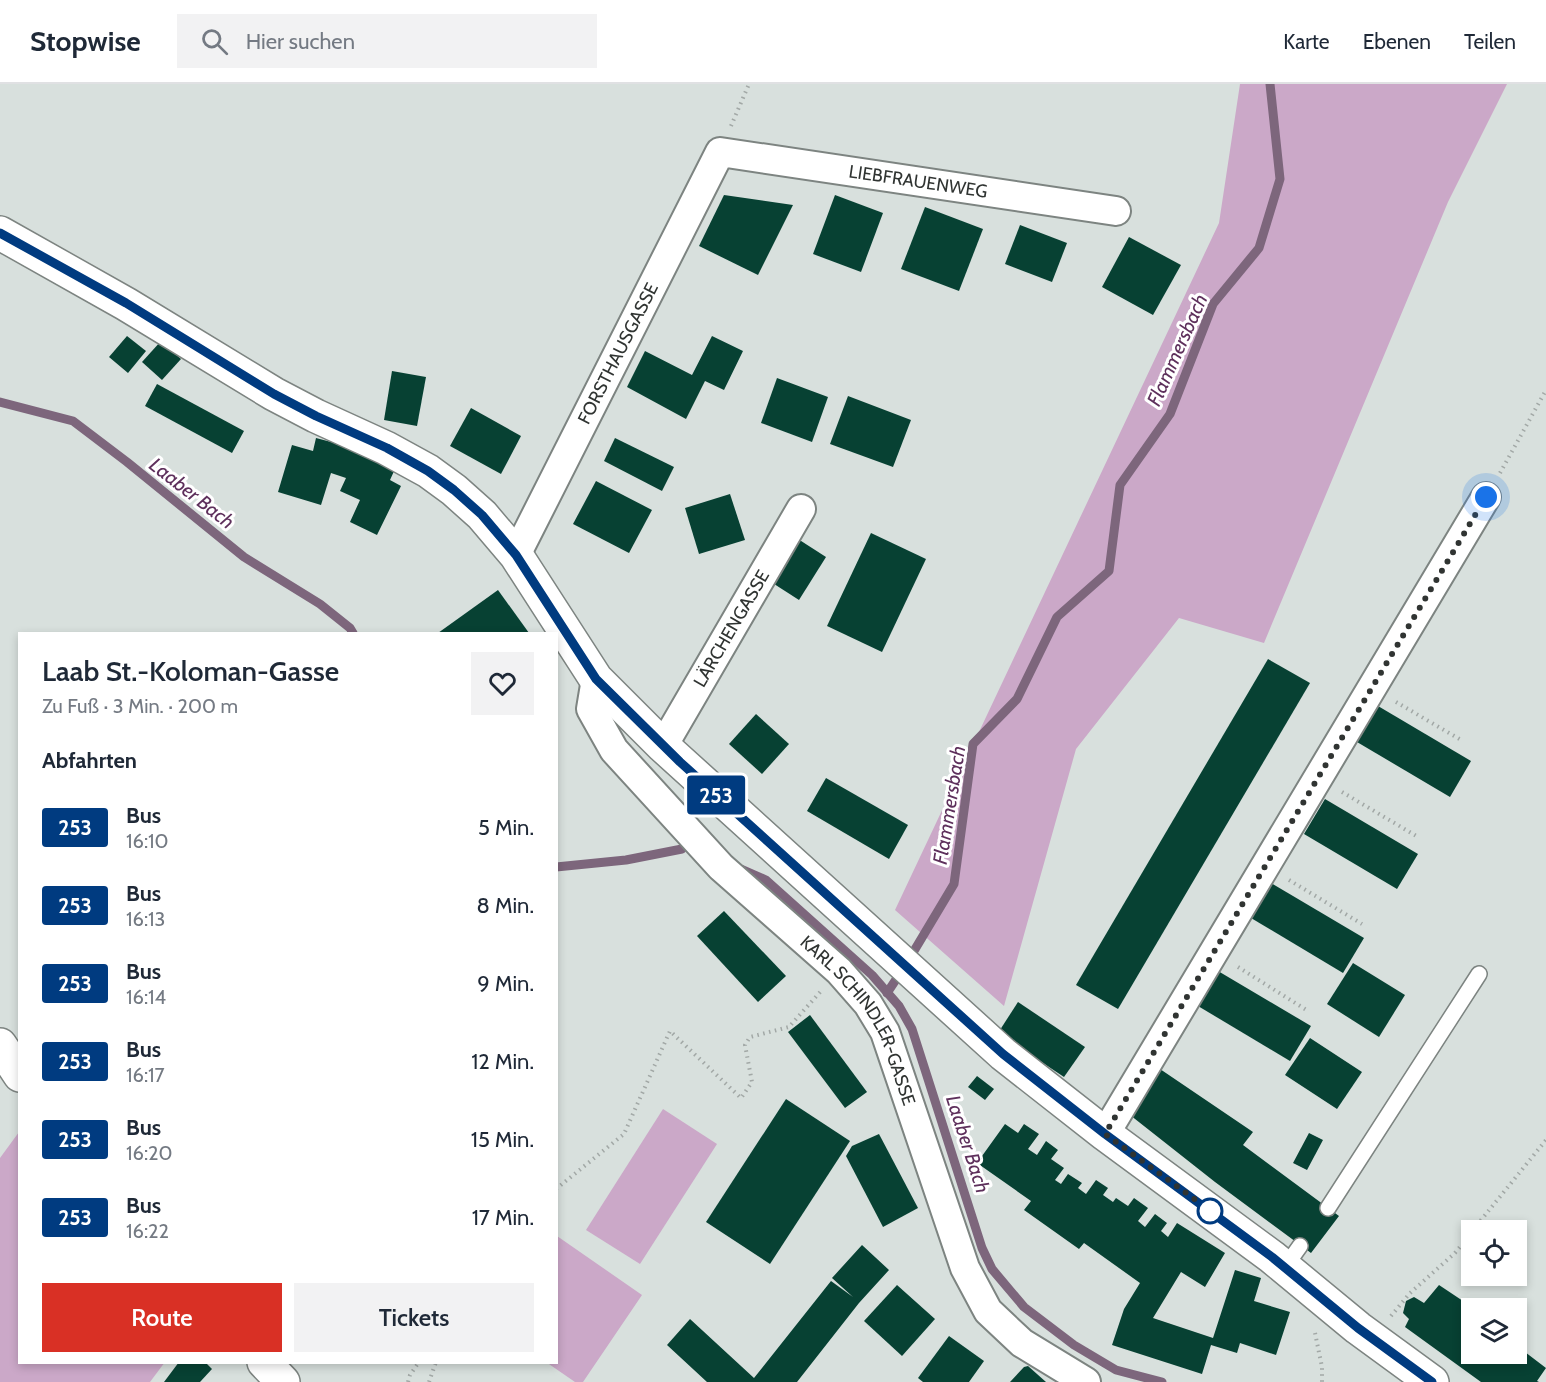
<!DOCTYPE html>
<html lang="de">
<head>
<meta charset="utf-8">
<style>
  body { margin:0; font-family:Cabin,sans-serif; background:#f2f2f3; color:#1f2937; height:100vh; display:flex; flex-direction:column; font-size:22px; white-space:nowrap }
  * { box-sizing:border-box; margin:0 }
  p { font-size:20px; color:#747a83 }
  .icon { flex:none; width:33px; height:33px; fill:none; stroke:currentColor; stroke-width:2; stroke-linecap:round; stroke-linejoin:round }
  .map { position:relative; flex:1; overflow:hidden }
  .drawer { position:absolute; left:18px; top:548px; width:540px; height:732px; display:flex; flex-direction:column; background:#fff; border-radius:0px; box-shadow:0 3px 9px #0003 }
  .drawer>* { flex:none }
  .badge { padding:0 12px; border-radius:4px; font-size:21px; line-height:39px }
  .tools { position:absolute; left:1461px; top:1136px; display:grid; gap:12px }
  .tools a { display:grid; place-items:center; width:66px; height:66px; border-radius:0px; background:#fff; box-shadow:0 3px 9px #0003; font-size:30px }
  .you { position:absolute; width:30px; height:30px; margin:-15px; border:4px solid #fff; border-radius:50%; background:#1a73e8; box-shadow:0 0 0 9px #1a73e833 }
  .map>.badge { position:absolute; translate:-50% -50%; box-shadow:0 0 0 3px #fff }
  h2 { padding:0 24px; font-size:22px; line-height:54px }
  .round { display:grid; place-items:center; flex:none; width:63px; height:63px; border-radius:0px; background:#f2f2f3 }
  .summary { display:flex; align-items:center; justify-content:space-between; height:102px; padding:0 24px }
  h1 { font-size:28px; font-weight:600; line-height:45px }
  .action { display:flex; gap:12px; margin-top:auto; padding:12px 24px }
  .action a { flex:1; height:69px; border-radius:0px; background:#d93025; color:#fff; font-size:24px; font-weight:600; line-height:69px; text-align:center }
  .action a+a { background:#f2f2f3; color:#1f2937 }
  ul { padding:0; list-style:none }
  li { display:flex; align-items:center; gap:18px; height:78px; padding:0 24px }
  li div { flex:1 }
  li b { display:block; font-size:22px }
  li em { font-style:normal }
  li .badge { min-width:66px; font-weight:700; text-align:center }
  header { display:flex; align-items:center; gap:36px; box-sizing:border-box; height:84px; padding:0 30px; background:#fff; border-bottom:2px solid #e0e1e3 }
  header strong { font-size:28px }
  nav { display:flex; gap:33px; margin-inline-start:auto; font-size:21px }
  .search { width:420px; height:54px; background:#f2f2f3; display:flex; align-items:center; gap:15px; box-sizing:border-box; padding:0 21px; border-radius:0px; color:#747a83; font-size:22px }
  .map>svg:first-child { display:block }
</style>
</head>
<body>
<header>
<strong>Stopwise</strong>
<div class="search"><svg class="icon" aria-label="search" viewBox="0 0 24 24"><circle cx="10" cy="10" r="6"/><path d="M15 15l6 6"/></svg>Hier suchen</div>
<nav><a>Karte</a><a>Ebenen</a><a>Teilen</a></nav>
</header>
<div class="map">
<svg width="1546" height="1298" viewBox="0 0 1546 1298">
  <rect width="100%" height="100%" fill="#d8e0dd"/>
  <g fill="#cba8c8">
    <polygon points="1240,0 1507,0 1448,118 1264,559 1179,534 1076,665 1004,922 895,826 1219,139"/>
    <polygon points="663,1025 717,1060 640,1180 586,1146"/>
    <polygon points="19,1048 20,1278 165,1278 150,1298 0,1298 0,1074"/>
    <polygon points="557,1152 642,1211 583,1298 575,1298 546,1278 556,1278"/>
  </g>
  <g fill="none" stroke-linecap="round" stroke-linejoin="round">
    <g stroke="#7d667c" stroke-width="9">
      <polyline points="0,318 73,337 127,378 244,473 320,520 350,544 353,549"/>
      <polyline points="556,783 626,776 682,765"/>
      <polyline points="741,785 766,796 872,891 899,922 912,945 982,1164 992,1185 1024,1223 1074,1261 1116,1286 1162,1298"/>
      <polyline points="887,909 905,882 954,800 973,660 1017,615 1057,533 1109,487 1120,401 1170,330 1213,220 1259,164 1280,95 1270,0"/>
    </g>
  </g>
  <g fill="#074133">
    <polygon points="724,111 793,121 758,191 699,162"/>
    <polygon points="835,111 883,129 861,188 813,170"/>
    <polygon points="925,123 983,145 959,207 901,185"/>
    <polygon points="1020,141 1067,159 1052,198 1005,180"/>
    <polygon points="1129,153 1181,181 1153,231 1102,203"/>
    <polygon points="127,252 146,267 128,289 109,273"/>
    <polygon points="712,252 743,267 724,306 705,297 686,335 627,303 645,267 692,291"/>
    <polygon points="161,257 181,275 162,296 142,278"/>
    <polygon points="392,287 426,293 417,342 384,336"/>
    <polygon points="777,294 828,313 812,358 761,339"/>
    <polygon points="157,300 244,347 232,369 145,322"/>
    <polygon points="848,312 911,336 893,383 830,360"/>
    <polygon points="471,324 521,352 501,390 450,362"/>
    <polygon points="316,354 350,363 395,385 390,396 401,402 377,451 350,438 360,416 340,407 346,394 331,389 321,421 278,408 292,361 313,367"/>
    <polygon points="615,354 674,383 662,407 604,377"/>
    <polygon points="596,397 652,426 629,469 573,440"/>
    <polygon points="730,410 745,456 699,470 685,424"/>
    <polygon points="871,449 926,475 882,568 827,542"/>
    <polygon points="798,455 826,473 799,516 771,498"/>
    <polygon points="498,506 529,549 438,549"/>
    <polygon points="1268,575 1310,599 1118,925 1076,901"/>
    <polygon points="1378,622 1471,677 1450,713 1357,658"/>
    <polygon points="756,630 789,660 762,690 729,660"/>
    <polygon points="826,694 908,741 889,775 807,727"/>
    <polygon points="1325,715 1418,770 1397,805 1304,750"/>
    <polygon points="1271,799 1364,854 1343,889 1251,834"/>
    <polygon points="724,827 786,892 758,918 697,852"/>
    <polygon points="1353,879 1405,911 1379,953 1327,920"/>
    <polygon points="1218,887 1311,942 1290,977 1198,922"/>
    <polygon points="1018,918 1085,963 1064,993 998,949"/>
    <polygon points="810,931 867,1008 845,1024 788,948"/>
    <polygon points="1310,954 1362,988 1337,1025 1285,991"/>
    <polygon points="1160,985 1253,1048 1243,1061 1339,1132 1311,1169 1215,1098 1130,1031"/>
    <polygon points="977,992 994,1005 985,1016 968,1003"/>
    <polygon points="786,1015 850,1057 770,1180 706,1138"/>
    <polygon points="1005,1040 1018,1049 1024,1040 1039,1050 1028,1065 1037,1071 1046,1057 1058,1066 1051,1075 1064,1084 1055,1096 1061,1100 1068,1090 1082,1099 1078,1104 1086,1110 1096,1096 1108,1104 1103,1111 1113,1118 1116,1114 1128,1122 1134,1114 1148,1124 1138,1137 1145,1143 1155,1130 1167,1139 1161,1147 1168,1153 1177,1139 1225,1169 1205,1203 1181,1188 1153,1234 1213,1254 1235,1186 1261,1194 1254,1217 1290,1228 1276,1271 1240,1259 1237,1269 1211,1261 1202,1290 1112,1261 1124,1225 1140,1199 1084,1159 1079,1165 1024,1126 1031,1117 977,1079"/>
    <polygon points="1309,1049 1323,1056 1307,1086 1293,1079"/>
    <polygon points="879,1050 918,1124 883,1143 846,1072 852,1062"/>
    <polygon points="862,1161 889,1186 859,1219 797,1298 707,1298 667,1261 690,1235 754,1294 831,1197 853,1213 832,1194"/>
    <polygon points="897,1201 935,1235 902,1272 864,1237"/>
    <polygon points="1439,1201 1472,1223 1472,1227 1464,1239 1472,1244 1472,1269 1516,1269 1516,1261 1546,1284 1537,1297 1539,1298 1481,1298 1405,1243 1409,1235 1403,1229 1406,1217 1414,1213 1424,1219"/>
    <polygon points="949,1252 984,1277 969,1298 923,1298 918,1294"/>
    <polygon points="179,1278 205,1278 212,1285 200,1298 164,1298"/>
    <polygon points="1028,1282 1046,1298 1010,1298 1024,1283"/>
  </g>
  <g fill="none" stroke-linecap="round" stroke-linejoin="round">
    <g stroke="#7d8481" stroke-width="18">
      <g id="service">
        <polyline points="1328,1124 1479,890"/>
        <polyline points="1285,1183 1300,1162"/>
      </g>
    </g>
    <g stroke="#7d8481" stroke-width="32">
      <g id="minor">
        <path id="s1" d="M516,471L720,68L1116,127"/>
        <path id="s2" d="M596,595L591,625L614,666L721,783L839,887L868,920L885,948L965,1184L988,1227L1022,1259L1086,1298"/>
        <path id="s3" d="M663,662L801,425"/>
        <polyline points="1105,1050 1486,413"/>
      </g>
    </g>
    <g stroke="#7d8481" stroke-width="36">
      <polyline id="tertiary" points="0,149 126,220 274,310 316,332 386,364 428,387 454,406 482,431 516,471 596,595 663,662 1003,970 1105,1050 1272,1173 1358,1244 1432,1298"/>
    </g>
    <g stroke="#7d8481" stroke-width="36">
      <g id="primary">
        <polyline points="0,961 20,991"/>
        <polyline points="264,1278 283,1298"/>
      </g>
    </g>
    <g stroke="#a2a8a6" stroke-width="4" stroke-dasharray="1.5 4.5" stroke-linecap="butt">
      <polyline points="731,42 749,0"/>
      <polyline points="1500,389 1546,306"/>
      <polyline points="1396,618 1461,656"/>
      <polyline points="1342,708 1418,753"/>
      <polyline points="1289,796 1362,840"/>
      <polyline points="1238,883 1308,927"/>
      <polyline points="556,1105 624,1050 670,947 741,1014 752,998 745,961 750,953 789,943 821,907"/>
      <polyline points="1473,1146 1546,1056"/>
      <polyline points="1391,1232 1410,1209 1455,1169 1472,1148"/>
      <polyline points="1315,1249 1322,1283 1322,1298"/>
      <polyline points="408,1298 410,1291 419,1278"/>
      <polyline points="429,1298 436,1278"/>
    </g>
    <use href="#service" stroke="#fff" stroke-width="15"/>
    <use href="#minor" stroke="#fff" stroke-width="28"/>
    <use href="#tertiary" stroke="#fff" stroke-width="33"/>
    <use href="#primary" stroke="#fff" stroke-width="33"/>
  </g>
  <g fill="none" stroke-linecap="round" stroke-linejoin="round">
    <g stroke="#fff" stroke-width="14">
      <polyline id="line" points="0,149 126,219 274,310 316,332 387,364 428,387 454,406 482,431 516,471 596,595 680,678 1003,970 1105,1050 1272,1173 1358,1244 1432,1298"/>
    </g>
    <use href="#line" stroke="#003b80" stroke-width="9"/>
    <polyline stroke="#303432" stroke-width="6" stroke-dasharray="0 10.8" points="1210,1127 1211,1127 1105,1050 1486,413"/>
  </g>
  <circle fill="#fff" stroke="#003b80" stroke-width="3" cx="1210" cy="1127" r="12"/>
  <g text-anchor="middle" dominant-baseline="central" stroke-width="6" stroke-linejoin="round" paint-order="stroke">
    <g font-size="18" fill="#303432" stroke="#fff">
      <text stroke="none"><textPath href="#s1" startOffset="652">LIEBFRAUENWEG</textPath></text>
      <text stroke="none"><textPath href="#s1" startOffset="226">FORSTHAUSGASSE</textPath></text>
      <text stroke="none"><textPath href="#s3" startOffset="136">LÄRCHENGASSE</textPath></text>
      <text stroke="none"><textPath href="#s2" startOffset="446">KARL SCHINDLER-GASSE</textPath></text>
    </g>
    <g font-size="20" font-style="italic" fill="#5e305c" stroke="#fff">
      <text transform="translate(1177 266) rotate(-66)">Flammersbach</text>
      <text transform="translate(192 409) rotate(38)">Laaber Bach</text>
      <text transform="translate(949 721) rotate(-81)">Flammersbach</text>
      <text transform="translate(968 1060) rotate(72)">Laaber Bach</text>
    </g>
  </g>
</svg>
<div class="tools">
<a><svg class="icon" aria-label="locate" viewBox="0 0 24 24"><circle cx="12" cy="12" r="6"/><path d="M12 2v4M12 18v4M2 12h4M18 12h4"/></svg></a>
<a><svg class="icon" aria-label="layers" viewBox="0 0 24 24"><path d="M12 4l9 5-9 5-9-5zM3 14l9 5 9-5"/></svg></a>
</div>
<div class="you" style="left:1486px;top:413px"></div>
<b class="badge" style="left:716px;top:711px;background:#003b80;color:#fff">253</b>
<section class="drawer">
<div class="summary"><div><h1>Laab St.-Koloman-Gasse</h1><p>Zu Fuß · 3 Min. · 200 m</p></div><a class="round"><svg class="icon" aria-label="heart" viewBox="0 0 24 24"><path d="M12 20l-8-8c-3-5 5-10 8-4 3-6 11-1 8 4z"/></svg></a></div>
<h2>Abfahrten</h2>
<ul>
<li><span class="badge" style="background:#003b80;color:#fff">253</span><div><b>Bus</b><p>16:10</p></div><em>5 Min.</em></li>
<li><span class="badge" style="background:#003b80;color:#fff">253</span><div><b>Bus</b><p>16:13</p></div><em>8 Min.</em></li>
<li><span class="badge" style="background:#003b80;color:#fff">253</span><div><b>Bus</b><p>16:14</p></div><em>9 Min.</em></li>
<li><span class="badge" style="background:#003b80;color:#fff">253</span><div><b>Bus</b><p>16:17</p></div><em>12 Min.</em></li>
<li><span class="badge" style="background:#003b80;color:#fff">253</span><div><b>Bus</b><p>16:20</p></div><em>15 Min.</em></li>
<li><span class="badge" style="background:#003b80;color:#fff">253</span><div><b>Bus</b><p>16:22</p></div><em>17 Min.</em></li>
</ul>
<div class="action"><a>Route</a><a>Tickets</a></div>
</section>
</div>
</body>
</html>
